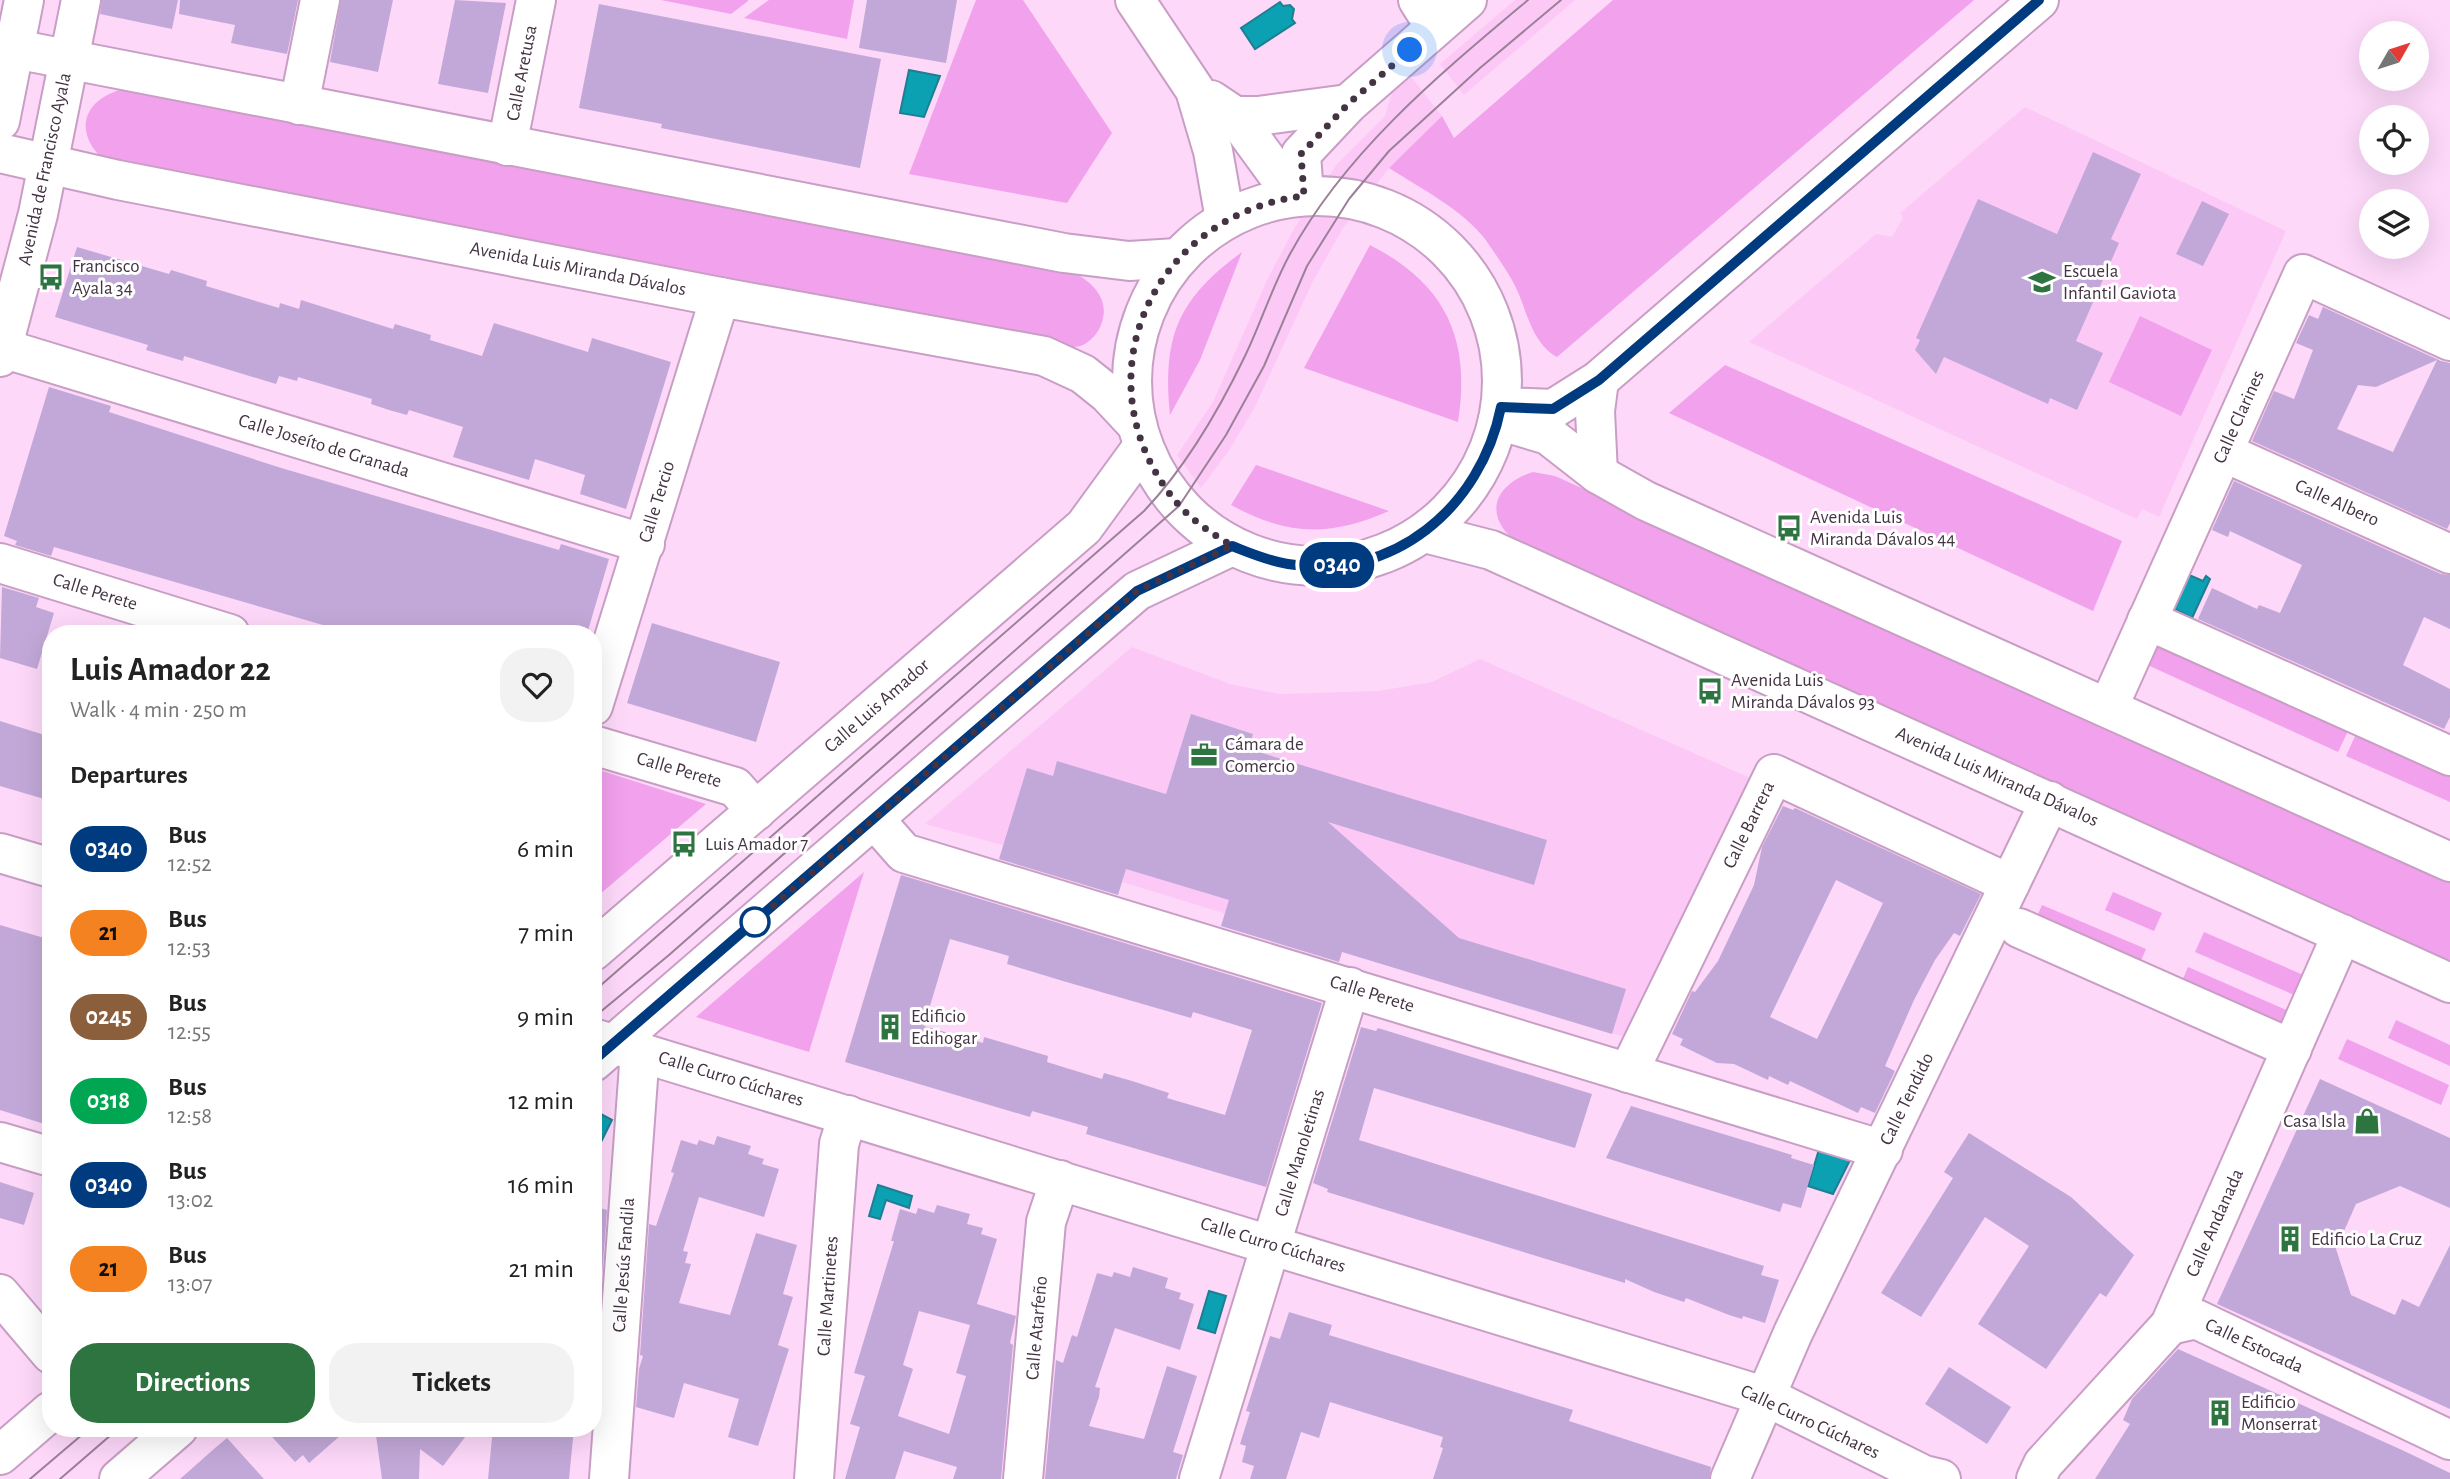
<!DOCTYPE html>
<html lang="en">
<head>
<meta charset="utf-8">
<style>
  body { margin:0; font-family:"Alegreya Sans",sans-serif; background:#f2f2f2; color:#222; height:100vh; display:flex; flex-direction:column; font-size:26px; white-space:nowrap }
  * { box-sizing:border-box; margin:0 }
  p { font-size:23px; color:#767676 }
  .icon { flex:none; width:38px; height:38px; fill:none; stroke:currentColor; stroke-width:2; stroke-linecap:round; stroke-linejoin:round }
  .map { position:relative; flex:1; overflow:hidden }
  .panel { position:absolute; left:42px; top:625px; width:560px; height:812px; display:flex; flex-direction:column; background:#fff; border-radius:28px; box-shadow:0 7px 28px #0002 }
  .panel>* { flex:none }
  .badge { padding:0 14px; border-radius:23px; font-size:24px; line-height:46px }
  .needle { width:46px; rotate:51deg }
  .controls { position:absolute; left:2359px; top:21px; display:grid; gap:14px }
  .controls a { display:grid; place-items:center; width:70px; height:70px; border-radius:50%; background:#fff; box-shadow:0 7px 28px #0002; font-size:35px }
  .you { position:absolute; width:35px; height:35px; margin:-18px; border:5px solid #fff; border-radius:50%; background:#1a73e8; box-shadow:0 0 0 10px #1a73e833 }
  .map>.badge { position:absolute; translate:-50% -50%; box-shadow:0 0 0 4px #fff }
  h2 { padding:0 28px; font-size:26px; line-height:63px }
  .round { display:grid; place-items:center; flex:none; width:74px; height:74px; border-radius:28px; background:#f2f2f2 }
  .overview { display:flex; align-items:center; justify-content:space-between; height:119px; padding:0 28px }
  h1 { font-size:33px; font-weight:600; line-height:52px }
  .action { display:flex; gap:14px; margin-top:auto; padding:14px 28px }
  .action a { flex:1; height:80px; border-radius:28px; background:#2d7440; color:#fff; font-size:28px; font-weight:600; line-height:80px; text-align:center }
  .action a+a { background:#f2f2f2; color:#222 }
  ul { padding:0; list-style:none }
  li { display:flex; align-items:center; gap:21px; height:84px; padding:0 28px }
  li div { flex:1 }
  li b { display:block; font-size:26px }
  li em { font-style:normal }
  li .badge { min-width:77px; font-weight:700; text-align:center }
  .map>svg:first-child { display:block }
</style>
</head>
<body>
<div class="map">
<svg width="2450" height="1479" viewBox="0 0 2450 1479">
  <rect width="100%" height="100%" fill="#fdd8f9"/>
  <g fill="#fcc9f7">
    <polygon points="1515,0 1575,0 1464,95 1440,64"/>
    <polygon points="1409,74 1442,116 1389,168 1343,228 1312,283 1256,405 1230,449 1201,488 1177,455 1213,402 1267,280 1295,227 1337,164 1385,116 1393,89"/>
    <polygon points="2025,107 2286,231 2159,517 2142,509 2137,519 1749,342 1876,234 1892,237 1903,218 1900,213"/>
    <polygon points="1132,647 1230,684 1280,694 1378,691 1432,682 1480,659 1755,780 1631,1039 1006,846 925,824"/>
  </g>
  <g fill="#f2a1ec">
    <polygon points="661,0 748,0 748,1 731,14"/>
    <polygon points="769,0 854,0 847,39 744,18"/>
    <polygon points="976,0 1023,0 1112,133 1067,203 909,174"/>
    <path d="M1613,0H1974L1557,357C1529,341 1527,306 1512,280C1504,266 1494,252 1485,239C1463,210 1420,188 1389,168L1442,116L1454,138Z"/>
    <path d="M123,89L1072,271C1093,283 1111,299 1101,325C1098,333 1091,341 1083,345C1076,348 1067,347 1060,347L105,161C73,133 82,100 123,89Z"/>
    <path d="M1370,245C1446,284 1471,339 1458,422L1304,368Z"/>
    <path d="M1242,252L1200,360L1170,415C1162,336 1178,299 1242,252Z"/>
    <polygon points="2140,316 2212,350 2181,416 2109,382"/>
    <polygon points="1725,365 2122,541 2093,611 1669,413"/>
    <path d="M1256,465L1389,511C1330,537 1288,536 1231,505Z"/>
    <path d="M1533,472L1555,476L2450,880V964L1522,545C1517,541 1509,536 1505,531C1483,502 1507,480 1533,472Z"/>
    <polygon points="2151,639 2349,729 2338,752 2141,662"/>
    <polygon points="2357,732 2450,774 2450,802 2346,756"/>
    <polygon points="593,768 706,804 593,900"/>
    <polygon points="864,872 809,1052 696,1017"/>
    <polygon points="2113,892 2162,913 2154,931 2105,910"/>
    <polygon points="2042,905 2146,949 2139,965 2035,921"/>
    <polygon points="2204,932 2308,977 2299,997 2195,952"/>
    <polygon points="2188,967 2291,1012 2282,1033 2179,988"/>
    <polygon points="2396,1020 2450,1045 2450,1066 2388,1038"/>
    <polygon points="2347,1039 2449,1085 2441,1105 2338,1059"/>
  </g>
  <g fill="#0ca0b3" stroke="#1d7f91" stroke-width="2">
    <polygon points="1280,2 1283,6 1290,5 1294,9 1292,19 1295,23 1255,49 1241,28"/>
    <polygon points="909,70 940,76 924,117 900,113"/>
    <polygon points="2189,575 2203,581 2206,576 2210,579 2192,618 2173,608"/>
    <polygon points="597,1112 612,1120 593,1158 593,1119"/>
    <polygon points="1820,1146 1852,1156 1833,1194 1808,1186"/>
    <polygon points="878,1185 912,1196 909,1208 886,1200 880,1219 869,1216"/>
    <polygon points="1209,1291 1226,1296 1215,1333 1198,1328"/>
  </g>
  <g fill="#c2a8d8" fill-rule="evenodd">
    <polygon points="102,0 178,0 172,29 100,14"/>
    <polygon points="180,0 298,0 287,54 231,43 235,25 179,14"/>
    <polygon points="341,0 393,0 378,72 330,62"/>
    <polygon points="455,0 506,3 488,93 438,84"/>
    <polygon points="867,0 957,0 946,63 859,48"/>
    <polygon points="599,4 881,59 860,168 661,128 662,124 579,108"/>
    <polygon points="2093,152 2141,174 2111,239 2119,243 2076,341 2103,353 2077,410 2050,398 2048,404 1944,357 1936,374 1915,350 1920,340 1916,338 1978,199 2057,234"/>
    <polygon points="2202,201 2229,214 2203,266 2176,254"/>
    <polygon points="77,247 169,274 171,270 207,281 206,286 279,308 280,303 299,309 301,300 393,329 395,324 431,335 430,340 482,356 494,323 588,352 592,338 671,362 626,509 580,494 585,475 535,459 529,480 453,457 463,427 409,410 407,415 389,410 371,404 372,399 298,377 297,381 279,376 276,384 184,356 183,361 146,350 148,345 55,317"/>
    <path d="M2323,307L2441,361L2450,363V523L2447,529L2252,441L2274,391L2294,399L2313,350L2296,343L2309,315L2318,319ZM2437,360L2393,452L2337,429L2358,385L2376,387Z"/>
    <polygon points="49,387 111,406 109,412 278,467 559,550 561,544 609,559 587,634 354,634 54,547 51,556 15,545 17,541 4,536"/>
    <polygon points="2234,481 2441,574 2450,575 2450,629 2424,617 2403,665 2450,689 2450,717 2444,729 2198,619 2212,588 2257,609 2259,605 2280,613 2302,565 2230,531 2228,537 2212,530"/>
    <polygon points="2,587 39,598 36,607 54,613 37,669 0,658"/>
    <polygon points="652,623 780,662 756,742 627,703"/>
    <polygon points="1191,714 1253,734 1249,749 1547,840 1534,885 1328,822 1459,938 1626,989 1612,1034 1342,952 1339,962 1221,926 1229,900 1126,869 1118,895 999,859 1027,768 1053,776 1057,761 1166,794"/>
    <polygon points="0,721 51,737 51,801 0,786"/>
    <path d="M1783,806L1793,810L1795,808L1981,894L1960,936L1954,933L1935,960L1914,1000L1885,1066L1895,1071L1875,1113L1861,1107L1858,1113L1790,1081L1788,1085L1769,1076L1768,1080L1734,1064L1717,1063L1680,1045L1683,1039L1672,1034L1692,991L1695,992L1718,961L1754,885L1762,847ZM1836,880L1883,903L1817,1039L1770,1017Z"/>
    <path d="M901,875L1322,1003L1266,1187L1086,1134L1088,1127L1032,1111L1030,1117L845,1062ZM950,939L1009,956L1007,964L1063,981L1191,1018L1193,1012L1252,1030L1225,1115L1167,1098L1169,1093L1132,1081L1104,1073L1102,1079L1047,1062L1048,1056L984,1037L983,1043L924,1026Z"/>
    <polygon points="0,925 51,940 51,1126 0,1110"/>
    <polygon points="1361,1027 1376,1031 1378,1028 1592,1094 1575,1148 1374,1088 1359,1140 1764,1266 1761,1275 1779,1280 1765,1323 1743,1316 1742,1319 1729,1315 1686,1298 1684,1302 1654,1292 1625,1279 1625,1283 1327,1192 1328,1189 1313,1183"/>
    <polygon points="2320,1079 2450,1138 2450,1208 2400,1186 2356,1204 2336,1249 2351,1295 2395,1315 2402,1299 2419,1307 2450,1245 2450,1409 2217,1304"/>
    <polygon points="1631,1106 1792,1155 1791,1158 1814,1165 1801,1208 1783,1203 1780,1212 1606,1158"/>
    <polygon points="1969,1133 2071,1197 2134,1255 2106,1297 2100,1293 2046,1369 1978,1324 2029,1246 1985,1217 1921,1317 1881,1293 1953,1178 1944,1172"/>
    <polygon points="717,1136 751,1146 748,1154 764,1159 762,1164 779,1169 764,1217 699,1197 683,1251 688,1252 685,1263 691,1264 679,1303 730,1315 756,1233 797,1245 783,1294 793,1297 778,1345 789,1349 758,1446 728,1437 739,1399 684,1383 674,1418 636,1407 639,1369 643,1356 640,1355 649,1224 656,1226 674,1173 671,1172 681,1140 697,1145 699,1140 714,1145"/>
    <polygon points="0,1182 34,1193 24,1225 0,1218"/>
    <path d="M937,1205L970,1214L967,1224L983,1228L981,1234L997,1239L977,1304L1016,1316L1010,1343L1013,1345L1001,1479H953L957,1467L904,1451L895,1479H845L860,1427L850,1424L865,1376L854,1373L894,1241H891L900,1209L916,1214L918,1208L934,1213ZM919,1311L970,1325L956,1373L966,1376L949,1434L898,1416L913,1369L903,1365Z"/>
    <polygon points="593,1206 607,1210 598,1328 593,1326"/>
    <polygon points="1133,1267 1168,1278 1165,1288 1181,1293 1179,1299 1194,1304 1180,1350 1115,1328 1095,1387 1100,1388 1099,1397 1089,1426 1144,1439 1167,1366 1197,1376 1173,1452 1183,1455 1176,1479 1045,1479 1056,1360 1063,1363 1072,1335 1077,1337 1097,1273 1112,1277 1114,1272 1130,1277"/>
    <polygon points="1289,1312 1332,1325 1329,1335 1573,1410 1569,1421 1711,1467 1709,1479 1433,1479 1443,1448 1440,1447 1443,1437 1330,1402 1319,1438 1301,1432 1286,1479 1250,1479 1254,1466 1242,1462 1246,1446 1240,1444 1250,1412 1246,1411 1270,1336 1280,1339"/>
    <polygon points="2178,1349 2402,1450 2450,1473 2450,1479 2095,1479 2130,1424 2123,1420 2132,1399"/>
    <polygon points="1949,1367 2011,1407 1987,1444 1925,1404"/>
    <polygon points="264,1428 349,1428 309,1463 303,1455 295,1462"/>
    <polygon points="375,1428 472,1428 443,1466 420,1449 419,1479 382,1479"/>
    <polygon points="493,1428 574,1428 569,1479 488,1479"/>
    <polygon points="227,1438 264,1479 180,1479 215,1448"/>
  </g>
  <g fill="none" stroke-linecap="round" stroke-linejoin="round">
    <g stroke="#c99ec5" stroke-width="42">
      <g id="minor">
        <polyline points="1135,0 1195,90 1213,151 1225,219"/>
        <polyline points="1418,0 1435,27"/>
        <polyline points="1211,100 1235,116 1294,197"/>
        <polyline points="299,105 320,0"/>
        <polyline points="507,146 536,0"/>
        <polyline points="2,348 645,544"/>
        <polyline points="2223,452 2450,554"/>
        <polyline points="0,563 230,634"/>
        <polyline points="2147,620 2450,756"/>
        <polyline points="593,706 720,297"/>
        <polyline points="2108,708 2303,274 2450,341"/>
        <polyline points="593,745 735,787 756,811"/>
        <polyline points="874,819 904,853 1883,1150"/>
        <polyline points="0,853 51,868"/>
        <polyline points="2019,928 2292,1049"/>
        <polyline points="593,1038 1767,1397 1924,1475 1941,1479"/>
        <polyline points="1628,1073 1774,774 2010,884"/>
        <polyline points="0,1142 51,1157"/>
        <polyline points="0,1294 51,1354"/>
        <polyline points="2170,1325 2196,1319 2450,1440"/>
        <polyline points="609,1479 640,1051"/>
        <polyline points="814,1479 839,1144 848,1115"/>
        <polyline points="1023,1479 1046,1222 1060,1180"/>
        <polyline points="1199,1479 1350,987"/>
        <polyline points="1730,1479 1793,1333 2050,801"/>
        <polyline points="2036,1479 2043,1464 2170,1325 2342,934"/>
      </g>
    </g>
    <g stroke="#c99ec5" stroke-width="42">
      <g id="major">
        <polyline points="15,49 1064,253 1129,261 1177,258"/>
        <polyline points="1235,116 1258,116 1348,104"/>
        <polyline points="0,121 24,0"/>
        <polyline points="0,153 118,180 720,297 1044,356 1083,374 1108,394 1136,424"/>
        <polyline points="1304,196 1301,154 1348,104 1467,0"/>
        <circle cx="1317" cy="381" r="185"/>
        <polyline points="0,357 38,214 81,0"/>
        <polyline points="1503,407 1553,409 1599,380 2039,0"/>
        <polyline points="1498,420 1548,435 1598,474 1646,501 2450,862"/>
        <polyline points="1598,474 1595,411 1599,380"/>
        <polyline points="1425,533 1491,550 2450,983"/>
        <polyline points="593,951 1084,527 1143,446"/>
        <polyline points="593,1062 1137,591 1232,546"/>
        <polyline points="0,1455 51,1411"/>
        <polyline points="119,1479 178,1428"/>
      </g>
    </g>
    <use href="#minor" stroke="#fff" stroke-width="38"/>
    <use href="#major" stroke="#fff" stroke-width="38"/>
    <g stroke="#9a8098" stroke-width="2">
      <path d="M593,992L1144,511C1186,467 1218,412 1245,356C1261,323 1272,287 1290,254C1346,151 1440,74 1528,0"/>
      <polyline points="593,1018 669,955 1179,506 1226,435 1264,366 1307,266 1349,199 1389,151 1480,68 1561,0"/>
      <polyline points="30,1479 90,1428"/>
      <polyline points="60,1479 119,1428"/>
    </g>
  </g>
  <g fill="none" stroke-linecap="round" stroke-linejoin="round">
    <g stroke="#fff" stroke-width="16">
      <path id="line" d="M593,1061L1137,591L1232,546C1250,553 1268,561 1288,564C1393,582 1481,507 1501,407L1553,409L1599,380L2039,0"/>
    </g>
    <use href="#line" stroke="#003b80" stroke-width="10"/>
    <path stroke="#443343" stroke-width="7" stroke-dasharray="0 12.6" d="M755,922L750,926L1137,591L1232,546C1212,533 1192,521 1177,503C1076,382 1151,214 1304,196L1301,154L1348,104L1410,50"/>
  </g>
  <defs>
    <g id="bus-bare" transform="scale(2.1)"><path d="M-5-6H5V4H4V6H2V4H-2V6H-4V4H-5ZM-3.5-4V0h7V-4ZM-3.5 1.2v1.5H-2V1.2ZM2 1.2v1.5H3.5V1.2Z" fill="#2d7440" stroke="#fff" stroke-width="2.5" paint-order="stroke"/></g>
    <g id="school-bare" transform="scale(2.1)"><path d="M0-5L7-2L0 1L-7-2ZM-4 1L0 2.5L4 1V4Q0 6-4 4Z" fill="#2d7440" stroke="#fff" stroke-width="2.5" paint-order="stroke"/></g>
    <g id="office-bare" transform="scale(2.1)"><path d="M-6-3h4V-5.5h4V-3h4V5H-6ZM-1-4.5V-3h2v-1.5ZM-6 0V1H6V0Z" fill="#2d7440" stroke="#fff" stroke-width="2.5" paint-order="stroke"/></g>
    <g id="building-bare" transform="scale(2.1)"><path d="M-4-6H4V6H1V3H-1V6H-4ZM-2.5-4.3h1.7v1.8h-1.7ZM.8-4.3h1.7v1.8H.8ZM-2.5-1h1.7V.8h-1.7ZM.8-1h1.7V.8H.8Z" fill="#2d7440" stroke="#fff" stroke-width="2.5" paint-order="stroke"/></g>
    <g id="shop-bare" transform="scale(2.1)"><path d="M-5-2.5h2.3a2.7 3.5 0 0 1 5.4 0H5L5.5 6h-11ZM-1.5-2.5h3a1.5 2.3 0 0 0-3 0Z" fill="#2d7440" stroke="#fff" stroke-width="2.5" paint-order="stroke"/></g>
  </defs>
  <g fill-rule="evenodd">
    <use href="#bus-bare" x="51" y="277"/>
    <use href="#school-bare" x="2042" y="282"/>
    <use href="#bus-bare" x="1789" y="528"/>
    <use href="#bus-bare" x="1710" y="691"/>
    <use href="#office-bare" x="1204" y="755"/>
    <use href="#bus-bare" x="684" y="844"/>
    <use href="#building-bare" x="890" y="1027"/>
    <use href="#shop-bare" x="2367" y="1121"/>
    <use href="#building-bare" x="2290" y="1239"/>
    <use href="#building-bare" x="2220" y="1413"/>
  </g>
  <circle fill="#fff" stroke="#003b80" stroke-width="3.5" cx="755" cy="922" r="14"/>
  <g text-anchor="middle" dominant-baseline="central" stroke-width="6" stroke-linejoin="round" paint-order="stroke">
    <g font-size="19" fill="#443343" stroke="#fff">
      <text transform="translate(522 73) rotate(-79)">Calle Aretusa</text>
      <text transform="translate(45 169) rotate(-78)">Avenida de Francisco Ayala</text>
      <text transform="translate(578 269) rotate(11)">Avenida Luis Miranda Dávalos</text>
      <text transform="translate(2239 417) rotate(-66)">Calle Clarines</text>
      <text transform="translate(324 446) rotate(17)">Calle Joseíto de Granada</text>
      <text transform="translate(657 502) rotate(-73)">Calle Tercio</text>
      <text transform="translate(2337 503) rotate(24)">Calle Albero</text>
      <text transform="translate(95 592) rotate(17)">Calle Perete</text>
      <text transform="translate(877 706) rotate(-41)">Calle Luis Amador</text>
      <text transform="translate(679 770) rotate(16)">Calle Perete</text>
      <text transform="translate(1997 777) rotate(24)">Avenida Luis Miranda Dávalos</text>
      <text transform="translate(1749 825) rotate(-64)">Calle Barrera</text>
      <text transform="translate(1372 994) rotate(17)">Calle Perete</text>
      <text transform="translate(731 1079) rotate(17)">Calle Curro Cúchares</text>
      <text transform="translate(1907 1099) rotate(-64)">Calle Tendido</text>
      <text transform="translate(1300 1153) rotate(-73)">Calle Manoletinas</text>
      <text transform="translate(2215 1223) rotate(-66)">Calle Andanada</text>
      <text transform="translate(1273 1245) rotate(17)">Calle Curro Cúchares</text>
      <text transform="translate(624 1265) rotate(-86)">Calle Jesús Fandila</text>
      <text transform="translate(828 1296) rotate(-86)">Calle Martinetes</text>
      <text transform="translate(1037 1328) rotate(-85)">Calle Atarfeño</text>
      <text transform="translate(2254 1346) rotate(25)">Calle Estocada</text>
      <text transform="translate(1810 1422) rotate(25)">Calle Curro Cúchares</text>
    </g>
    <g font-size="19" fill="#443343" stroke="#fff" text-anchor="start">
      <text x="72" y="266">Francisco<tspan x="72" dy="22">Ayala 34</tspan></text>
      <text x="2063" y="271">Escuela<tspan x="2063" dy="22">Infantil Gaviota</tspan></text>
      <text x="1810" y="517">Avenida Luis<tspan x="1810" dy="22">Miranda Dávalos 44</tspan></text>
      <text x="1731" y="680">Avenida Luis<tspan x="1731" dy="22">Miranda Dávalos 93</tspan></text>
      <text x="1225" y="744">Cámara de<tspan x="1225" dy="22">Comercio</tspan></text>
      <text x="705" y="844">Luis Amador 7</text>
      <text x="911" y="1016">Edificio<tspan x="911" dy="22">Edihogar</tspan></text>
      <text x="2346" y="1121" text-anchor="end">Casa Isla</text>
      <text x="2311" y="1239">Edificio La Cruz</text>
      <text x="2241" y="1402">Edificio<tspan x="2241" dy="22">Monserrat</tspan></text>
    </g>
  </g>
</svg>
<div class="controls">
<a><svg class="needle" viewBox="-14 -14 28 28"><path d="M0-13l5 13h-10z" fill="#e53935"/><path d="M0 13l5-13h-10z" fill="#767676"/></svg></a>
<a><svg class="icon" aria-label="locate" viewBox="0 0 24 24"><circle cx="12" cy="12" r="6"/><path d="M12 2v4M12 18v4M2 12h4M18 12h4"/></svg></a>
<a><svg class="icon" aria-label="layers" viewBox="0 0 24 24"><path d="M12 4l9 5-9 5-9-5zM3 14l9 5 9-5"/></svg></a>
</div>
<div class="you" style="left:1410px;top:50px"></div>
<b class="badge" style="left:1337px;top:565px;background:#003b80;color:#fff">0340</b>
<section class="panel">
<div class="overview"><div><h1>Luis Amador 22</h1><p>Walk · 4 min · 250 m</p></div><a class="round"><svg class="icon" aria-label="heart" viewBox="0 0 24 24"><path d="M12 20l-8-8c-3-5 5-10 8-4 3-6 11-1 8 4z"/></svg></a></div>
<h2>Departures</h2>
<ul>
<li><span class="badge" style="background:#003b80;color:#fff">0340</span><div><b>Bus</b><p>12:52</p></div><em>6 min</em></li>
<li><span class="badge" style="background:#f58220;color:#111">21</span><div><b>Bus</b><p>12:53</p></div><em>7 min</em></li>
<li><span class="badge" style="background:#8b5e3c;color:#fff">0245</span><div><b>Bus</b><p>12:55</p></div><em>9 min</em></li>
<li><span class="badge" style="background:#00a651;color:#fff">0318</span><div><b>Bus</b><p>12:58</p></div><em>12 min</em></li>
<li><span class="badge" style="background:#003b80;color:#fff">0340</span><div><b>Bus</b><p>13:02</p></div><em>16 min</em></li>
<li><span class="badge" style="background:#f58220;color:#111">21</span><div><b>Bus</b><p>13:07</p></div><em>21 min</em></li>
</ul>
<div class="action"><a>Directions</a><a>Tickets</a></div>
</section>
</div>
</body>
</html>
